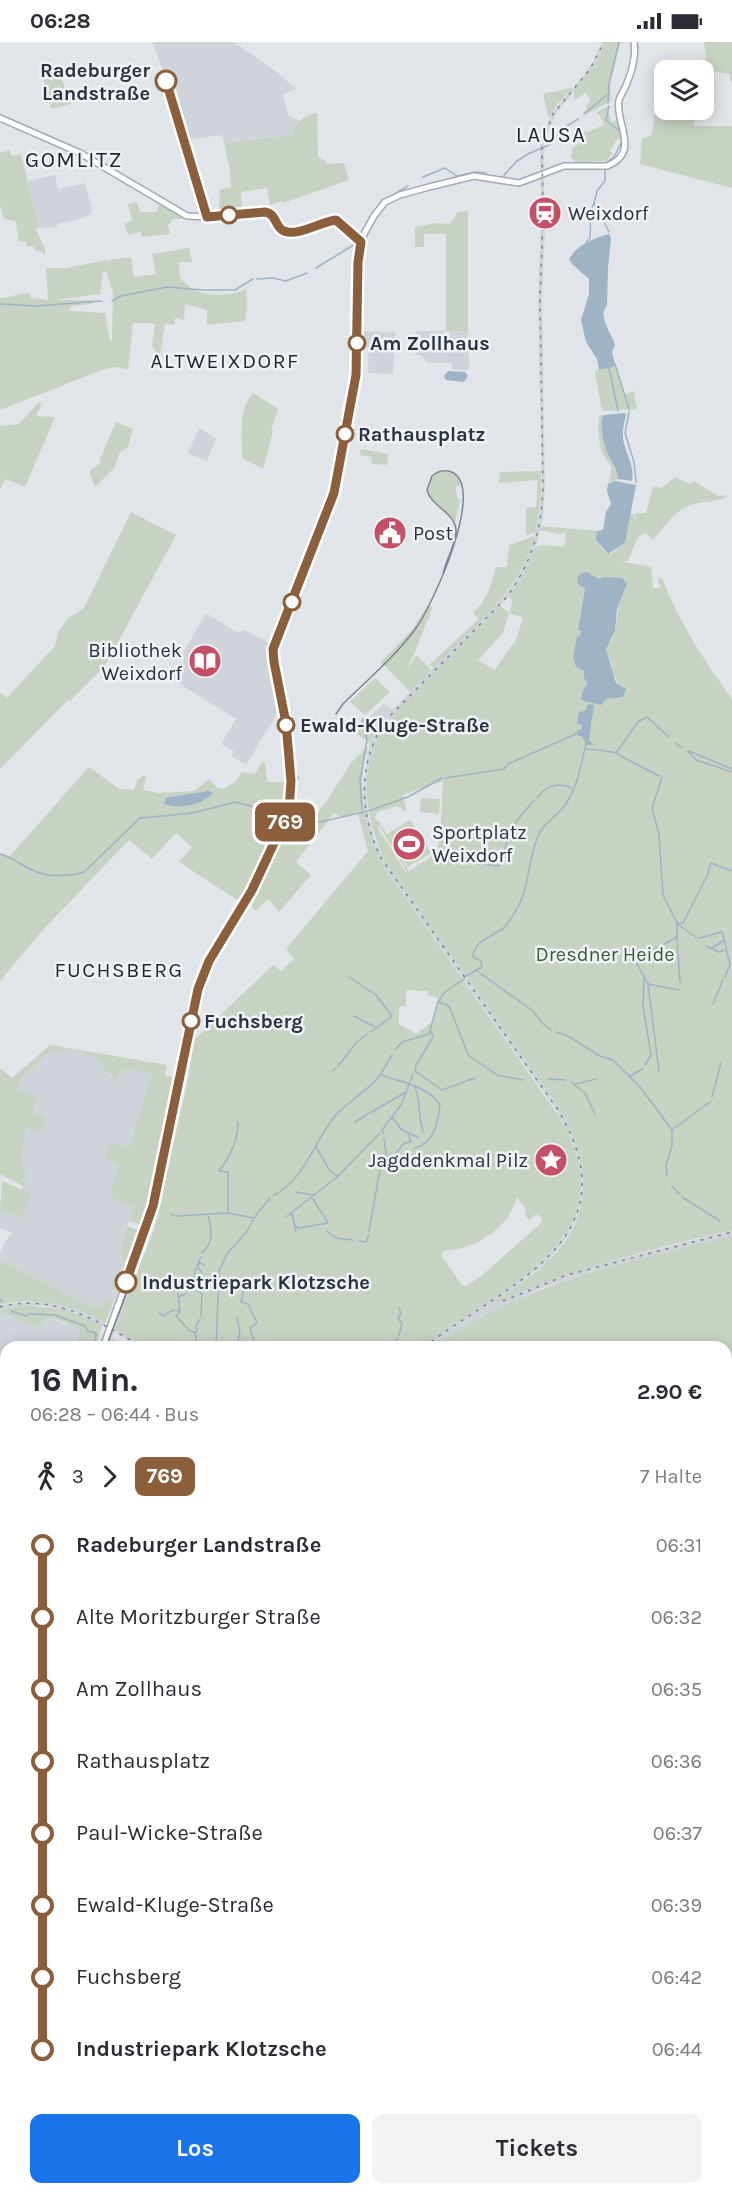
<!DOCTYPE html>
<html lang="de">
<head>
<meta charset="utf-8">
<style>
  body { margin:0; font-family:Karla,sans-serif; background:#f2f2f3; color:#2b2b33; height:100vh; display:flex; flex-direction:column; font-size:22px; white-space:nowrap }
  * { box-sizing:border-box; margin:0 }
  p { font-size:20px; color:#7c7c81 }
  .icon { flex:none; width:33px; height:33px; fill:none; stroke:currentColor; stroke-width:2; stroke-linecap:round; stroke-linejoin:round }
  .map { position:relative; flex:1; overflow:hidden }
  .details { position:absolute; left:0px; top:1299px; width:732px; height:854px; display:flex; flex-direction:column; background:#fff; border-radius:18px 18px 0 0; box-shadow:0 3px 15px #0003 }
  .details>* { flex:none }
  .badge { padding:0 12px; border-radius:9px; font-size:21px; line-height:39px }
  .buttons { position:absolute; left:654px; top:18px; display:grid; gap:12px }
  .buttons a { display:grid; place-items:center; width:60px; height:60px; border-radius:12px; background:#fff; box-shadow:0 3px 15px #0003; font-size:30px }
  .map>.badge { position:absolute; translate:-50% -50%; box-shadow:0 0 0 3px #fff }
  .legs { display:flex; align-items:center; gap:9px; height:66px; padding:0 30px; font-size:20px }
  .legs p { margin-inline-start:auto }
  .overview { display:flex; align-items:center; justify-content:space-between; height:102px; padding:0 30px }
  h1 { font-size:33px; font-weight:700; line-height:45px }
  .primary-button { display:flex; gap:12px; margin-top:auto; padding:12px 30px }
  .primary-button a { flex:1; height:69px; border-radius:12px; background:#1a73e8; color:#fff; font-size:24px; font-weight:700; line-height:69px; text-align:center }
  .primary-button a+a { background:#f2f2f3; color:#2b2b33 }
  ul { padding:0 30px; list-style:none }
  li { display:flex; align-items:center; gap:21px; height:72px; font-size:22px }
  li i { display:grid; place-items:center; width:9px; height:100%; margin:0 8px; background:currentColor }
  li i::after { content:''; width:15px; height:15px; margin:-8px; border:4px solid; border-radius:50%; background:#fff }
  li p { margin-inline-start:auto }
  li:first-child i { background:linear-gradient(#0000 50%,currentColor 0) }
  li:last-child i { background:linear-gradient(currentColor 50%,#0000 0) }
  .status { display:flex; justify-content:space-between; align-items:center; height:42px; padding:0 30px; background:#fff; direction:ltr }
  .status svg { height:16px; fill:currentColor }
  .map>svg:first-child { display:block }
</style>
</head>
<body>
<div class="status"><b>06:28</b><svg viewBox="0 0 49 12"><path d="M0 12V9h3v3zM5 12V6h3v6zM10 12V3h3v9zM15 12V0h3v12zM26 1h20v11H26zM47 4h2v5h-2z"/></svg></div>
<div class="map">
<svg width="732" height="2152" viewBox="0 0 732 2152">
  <rect width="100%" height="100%" fill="#e1e4e8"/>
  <g fill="#cfd3da">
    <polygon points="152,0 233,0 274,28 296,47 283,52 288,73 299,79 293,93 224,101 222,93 183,98 167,39"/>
    <polygon points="602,0 605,0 597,20 555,73 544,102 544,157 549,169 545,189 542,253 545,445 543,476 536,505 521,537 506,558 397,669 381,690 368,724 366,747 368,772 374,797 387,823 560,1067 574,1094 580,1111 582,1129 582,1152 576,1177 567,1195 548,1219 495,1260 537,1242 589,1225 732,1188 732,1194 590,1230 539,1247 480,1275 433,1305 421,1305 511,1243 552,1209 564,1194 572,1176 578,1152 579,1129 572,1099 557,1069 384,825 374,805 366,783 363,753 367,715 372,694 379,683 370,674 384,661 392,668 503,556 518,535 532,504 539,475 542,445 538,258 541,176 540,101 552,71 584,33 594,18"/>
    <polygon points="55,133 58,147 85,141 92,168 90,172 80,177 57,182 57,185 39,186 28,139"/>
    <polygon points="361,289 395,290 393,332 368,331 369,305 360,304"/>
    <polygon points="416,289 444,289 444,293 450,293 450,289 468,290 469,328 452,328 452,321 428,321 421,313 415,313"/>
    <polygon points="199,386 216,397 207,419 188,411"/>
    <polygon points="206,571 238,591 244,588 272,602 270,617 278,664 274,677 246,723 232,714 234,709 221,702 236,677 172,637 185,618 181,615"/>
    <polygon points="69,1006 99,1017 106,1030 117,1040 120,1031 127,1027 152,1032 129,1105 106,1117 119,1124 116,1158 133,1165 123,1198 121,1217 129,1221 114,1259 107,1256 101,1266 82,1260 0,1218 0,1212 4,1202 12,1190 0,1186 0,1168 21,1176 30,1152 21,1148 27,1133 21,1118 26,1084 32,1070 16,1047 21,1037 48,1012"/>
    <polygon points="125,1250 129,1251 115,1287 145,1305 140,1305 114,1289 111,1295 127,1305 109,1305 109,1301 105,1305"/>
    <polygon points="31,1260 48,1261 74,1266 75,1264 105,1281 103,1284 72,1269 47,1264 24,1263 0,1268 0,1263"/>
    <polygon points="4,1271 38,1287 44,1276 71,1283 80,1288 76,1305 6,1305 6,1338 0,1335 0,1272"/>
    <polygon points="6,1871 6,1917 0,1929 0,1887"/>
  </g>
  <g fill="#c7d2c2" fill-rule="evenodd">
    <polygon points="605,0 621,0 610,42 611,59 585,73 583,70 588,67 586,64 590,59 589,55 585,51 574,58 574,48 597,20"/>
    <polygon points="704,0 732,0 732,40 730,40 730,32 703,28 706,15"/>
    <polygon points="59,29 71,62 51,67 43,37"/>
    <polygon points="570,46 572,47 555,65 549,77 543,52"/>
    <polygon points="658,52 664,52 664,68 696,68 694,84 732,84 732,146 640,122 642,96 646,96 652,92"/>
    <polygon points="608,64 611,80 618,78 623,97 617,97 610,109 613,112 605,119 575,120 571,115 573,105 581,100 579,98 585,93 583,88 587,90 604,83 600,74 596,71"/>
    <path d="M317,71L318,115L326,119V122L344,121L349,138L283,161L281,159L270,163L267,146L241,150L242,170L219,172L220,147L231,146L230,128L224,101L292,93C297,80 303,73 317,71Z"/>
    <polygon points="10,108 11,114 21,112 39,186 36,187 45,207 45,213 40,209 36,210 34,205 27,204 26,200 19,199 16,180 3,176 0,162 0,111"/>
    <polygon points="162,158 188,177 172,177 171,181 168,182 170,192 142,195 140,190 128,193 124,182 132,179 128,162 137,160 140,170 156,170"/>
    <polygon points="468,169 468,290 446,289 446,192 424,192 424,205 415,205 415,185 437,181 450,182 458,170"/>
    <path d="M189,206L192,220H179L180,236C184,240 189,245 195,248C208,255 233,254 246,247L247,265L245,279L207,283V268L185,262L184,278L175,276L174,283L165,282L160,312L158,313L152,305L155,282L133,281L128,327L114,325L102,328L0,368V256C13,256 17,250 30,252L31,256L48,258L46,226H67L107,218V222L109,218L131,215L134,235L156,232L152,212ZM106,229L113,250L112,299H110L105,271L69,269L71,264L92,262V258H56L100,252L103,230Z"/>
    <polygon points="615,322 624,352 634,349 637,367 602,369 595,329 613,325"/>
    <path d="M253,351L278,367L271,388L273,389L263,427L242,416C242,394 238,368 253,351Z"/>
    <polygon points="38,361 42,362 36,374 55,375 25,445 5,437 0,447 0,384 19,382"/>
    <path d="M599,373H605L602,376C601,388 603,403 609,415C613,421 618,429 618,437L608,442C616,419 607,424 601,407C598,396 598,384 599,373Z"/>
    <polygon points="116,380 133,387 128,405 120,410 114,426 95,445 89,429 100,422 100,417"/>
    <polygon points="361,407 388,412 387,423 372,422 371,415 360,413"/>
    <polygon points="541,429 541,457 536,490 526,493 526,466 536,465 538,438 499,441 500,430"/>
    <path d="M444,430C452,430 459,434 461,443L455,445L458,457H460L455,481C448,468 423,458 429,441C431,434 437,431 444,430Z"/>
    <path d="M676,435L690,442L694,439L718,454L727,453V455C714,461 697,459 686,465C673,471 662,488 653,498L643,488L645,491L638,495L628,519H620L651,525L653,546H660L658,537L662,536C679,581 704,618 732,657V1188C650,1208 567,1227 491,1263C510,1248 531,1235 549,1218C595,1174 589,1117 560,1067L387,823C365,779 356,727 385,684C397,666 414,651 429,636C453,612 476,588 500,564L510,571L512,558L508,555L521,537L536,505L542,503L564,505L566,490L560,492L540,488L541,484L597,489C596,501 599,505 608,512H611L625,501L629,474L633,472L637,480L635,471H646L653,444L661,446ZM591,532L599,537L610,535L626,547C615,563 619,573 615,589C614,596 608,601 606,607L612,624V632L615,634L618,643L624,645L623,655L606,657L587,645L588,641L577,594L579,595L581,589L578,588L585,546ZM509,571L523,576L516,597L495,628L478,618L503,591ZM585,669L593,679L590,686L589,698L593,701H586L582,694H578L577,688L582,686V683L577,682ZM443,739L441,779L437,811L406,831L378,786L381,782L375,776L377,770L398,764L404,769L406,767L403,753Z"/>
    <polygon points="131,470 176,493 105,624 70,659 68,658 0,727 0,651 7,656 55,604 58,591 67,577 84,566"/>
    <path d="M535,494C520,550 473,586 434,626L429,623L479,577L473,571C487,558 491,544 496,525H507L509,503Z"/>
    <polygon points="428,563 433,566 429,571 431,573 428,577 407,629 416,613 432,628 410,650 381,620 412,588"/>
    <polygon points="375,636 390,650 365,673 350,660"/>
    <path d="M363,675L367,678L371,675L379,682C352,726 361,782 384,825L563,1080C613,1177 544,1223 471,1271C461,1277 426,1304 418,1305C390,1308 359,1305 331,1305C269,1305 207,1305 145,1305L115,1287L155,1185L189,1032L194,998L273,923L281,929L294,917L286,907L368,809L358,772L341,775L334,771L296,820L311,833L279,870L268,857L255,869L252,863L284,794L296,797L324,763L351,721L371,701L356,692L362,683L360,681ZM406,948L428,949V953L439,957L431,981L416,992L399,982V965L406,964ZM517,1155L525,1166L526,1175L530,1178L536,1172L542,1176L540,1182L480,1235L466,1244L462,1243L441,1213L444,1209C475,1207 509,1187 517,1155Z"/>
    <path d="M262,720H265L267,740H287V764L284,775L242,861L179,820L192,805L176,791L152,817L129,798L41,890L0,939V811L10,814L89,725L119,747L134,748L138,737L144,733L146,735L143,748L158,751L194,749L209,737L218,746L224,747L236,739L242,730L255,732ZM206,750L200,760C187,766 181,764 170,755Z"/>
    <polygon points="421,756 440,757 439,772 420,770"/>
    <polygon points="410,778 431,811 408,825 395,805 409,829 407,830 380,785 382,784 387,792"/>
    <polygon points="50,1003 167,1023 165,1034 179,1036 143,1183 129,1179 133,1165 116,1158 110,1152 119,1124 105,1117 110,1100 129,1105 152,1032 127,1027 120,1031 116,1041 112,1040 113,1035 106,1030 98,1017 69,1006 48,1012 21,1037 17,1047 38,1056 32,1070 47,1076 41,1090 26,1085 21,1118 27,1133 23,1144 0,1132 0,1026 12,1036"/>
    <polygon points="2,1139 31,1152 21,1176 0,1168"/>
    <polygon points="127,1184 138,1188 142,1193 132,1222 121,1218 123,1198"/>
    <path d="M732,1194V1871H726V1305H433C522,1241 628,1219 732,1194Z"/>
    <path d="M0,1218L82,1260L101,1266L107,1256L114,1259L105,1281L75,1265L74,1267C50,1259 25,1257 0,1263Z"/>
    <polygon points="24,1263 65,1267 102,1283 96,1305 76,1305 80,1288 62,1279 45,1276 39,1287 4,1271 0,1272 0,1268"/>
    <polygon points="2,1371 6,1372 6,1410 0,1422 0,1376"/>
    <polygon points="726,1887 728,1890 732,1888 732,2152 0,2152 0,1929 6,1917 6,1931 3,1930 4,1938 6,1934 6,2146 726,2146"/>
  </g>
  <g fill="#9eb3c6">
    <path d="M609,192L611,196L608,226L607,263C597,275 611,289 615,303L612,310L615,322L613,325L599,328L597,317L586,300L581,278L589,252V237L572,222L569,217C578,202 592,197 609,192Z"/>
    <polygon points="448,329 465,330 468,334 464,340 446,338 444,334"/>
    <path d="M624,371L626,372C625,379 622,388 623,396C625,411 635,423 632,439L618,437C618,429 613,421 609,415C603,403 601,388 602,376L605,373Z"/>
    <polygon points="615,439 636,443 625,501 608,512 596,498 597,489 603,488 606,470 611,462 607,449 608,442"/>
    <polygon points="587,530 599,537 604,535 622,536 627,542 617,567 615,589 606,607 616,641 626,647 623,655 606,657 601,663 581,658 583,648 588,641 584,636 584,629 576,625 573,615 577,594 579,595 581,589 578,588 585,546 578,543 577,536 581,531"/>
    <polygon points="588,662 594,663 589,698 595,703 585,703 585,700 582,694 578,694 577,687 580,688 582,686 581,683 577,682 579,670 585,669"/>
    <path d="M209,749L213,751C200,764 181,767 164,762L166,756L170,755Z"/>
  </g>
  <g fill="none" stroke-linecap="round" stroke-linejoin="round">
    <g stroke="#9eb3c6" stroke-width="1.5">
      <polyline points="608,61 609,41 619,0"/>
      <polyline points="609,64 606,78 622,91"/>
      <polyline points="584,72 607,53"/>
      <polyline points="605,121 614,115 622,99"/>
      <polyline points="605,127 605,139 597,149 594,161 609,190"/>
      <polyline points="504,133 517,119 528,112 551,102 564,86 578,77"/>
      <polyline points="423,135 445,126 457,134 475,130 486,131"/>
      <polyline points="388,156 408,144"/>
      <polyline points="586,200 590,196 591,168 594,161"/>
      <polyline points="316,226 355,202"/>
      <polyline points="257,237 273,236 286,239 307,231"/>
      <polyline points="112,259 121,254 167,245 203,248 235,248 253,237"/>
      <polyline points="0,262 35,264 102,259"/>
      <polyline points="615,322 629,367"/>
      <polyline points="609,326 618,369"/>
      <polyline points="629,370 625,391 634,420 636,440"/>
      <polyline points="675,701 682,706"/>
      <polyline points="586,707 597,708"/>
      <polyline points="599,708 616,711 638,680 647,675 669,695"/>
      <polyline points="688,709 696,718 732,730"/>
      <polyline points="689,709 732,727"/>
      <polyline points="617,712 659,734"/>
      <polyline points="445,736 504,727 508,722 578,691"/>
      <path d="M537,756C547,743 556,740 572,746"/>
      <polyline points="362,768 360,739 367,697 362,681 363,677"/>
      <polyline points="292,775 320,780 368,769 408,755 442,736"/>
      <polyline points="509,794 510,787 534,758"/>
      <path d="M0,812C14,816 26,827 40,831C52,835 72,834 84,830L140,776L193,771L235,760L285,773"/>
      <polyline points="479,822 499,824 508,797"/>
      <polyline points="696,895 677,882 683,881 707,834 711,821 732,829"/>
      <polyline points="677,896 680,940"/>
      <polyline points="699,896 722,890 730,922 725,935"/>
      <polyline points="706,904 719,910 724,908"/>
      <polyline points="712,906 723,899"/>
      <polyline points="477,929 533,969 542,981 551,988"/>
      <path d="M466,934L482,925L481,919L473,915C473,900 490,895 501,888C507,884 511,876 515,870C531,845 527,815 540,790C546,780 558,773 565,763C578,745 581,722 586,702"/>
      <polyline points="349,935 376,953 392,974 371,990"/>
      <polyline points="644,936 643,964 651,1013 645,1023"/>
      <polyline points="648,942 679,948"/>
      <polyline points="438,960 447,963 450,966 468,1013 497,1033 523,1038"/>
      <polyline points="713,962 723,938"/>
      <polyline points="354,974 375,985"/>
      <polyline points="431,989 433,995 416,1023 415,1029 442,1048 475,1036"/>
      <polyline points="556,990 568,994 600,1014 613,1018 640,1045 652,1061 672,1088 672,1104 666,1123 667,1134"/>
      <polyline points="395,1008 402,1000 429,992 438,960 444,951 464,937"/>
      <polyline points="338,1024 357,1000 367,992"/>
      <polyline points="333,1029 336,1026"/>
      <polyline points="659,1029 648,942 635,918 677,895 677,881 663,853 659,792 652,766 662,735"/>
      <path d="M381,1033C399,1039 430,1045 440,1063C438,1081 434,1101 415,1106"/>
      <polyline points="630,1034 643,1027"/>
      <polyline points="548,1037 565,1038"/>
      <polyline points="571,1040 585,1051 595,1072"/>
      <polyline points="576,1042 596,1037"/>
      <path d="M415,1045C421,1060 418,1075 423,1090"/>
      <polyline points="712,1055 721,1021"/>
      <polyline points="370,1071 406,1050"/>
      <polyline points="392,1075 401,1087 408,1091 411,1100 404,1101 396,1111"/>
      <polyline points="355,1080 368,1072"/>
      <polyline points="672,1088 711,1059"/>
      <polyline points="409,1091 419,1096"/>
      <polyline points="384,1092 382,1088 401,1063 413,1032"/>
      <polyline points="316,1105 330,1129 337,1134"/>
      <polyline points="672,1144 679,1152"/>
      <polyline points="296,1150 312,1153"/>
      <path d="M273,1154C306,1136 313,1101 335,1074C348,1060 365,1050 377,1037C383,1030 387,1021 392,1013"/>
      <polyline points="682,1155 720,1179"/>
      <path d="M228,1171V1130L219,1129C230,1115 238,1099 238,1080"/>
      <polyline points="292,1171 296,1190"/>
      <polyline points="171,1172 176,1174 228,1171 253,1176"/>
      <polyline points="286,1175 337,1135 380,1091"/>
      <polyline points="295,1184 299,1186 328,1181 313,1157"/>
      <polyline points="327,1189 336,1196 353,1198"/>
      <polyline points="369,1189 381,1122 387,1118 384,1097"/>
      <polyline points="359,1199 366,1200 369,1193"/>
      <path d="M202,1211C214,1200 212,1188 208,1174"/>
      <polyline points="201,1215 195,1229 194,1245 202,1252 201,1274"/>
      <polyline points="198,1223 200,1221 205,1223"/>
      <polyline points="197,1226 199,1226 202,1231"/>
      <polyline points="244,1246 241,1260 248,1262 257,1281 250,1286 255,1302 248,1305"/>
      <polyline points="178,1251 180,1270 176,1274 189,1288 195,1291"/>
      <polyline points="179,1255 185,1252"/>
      <polyline points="0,1257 2,1260"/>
      <polyline points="11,1269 26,1274 29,1272 55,1273 85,1284 88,1289 96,1291 95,1302 92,1305"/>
      <path d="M159,1271L164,1274C167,1270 175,1267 179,1269"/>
      <polyline points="399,1293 402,1282 398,1276 401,1271 399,1266"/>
      <polyline points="239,1299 248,1304"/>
      <polyline points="198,1305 199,1301 196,1297 195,1291 197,1289 196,1284 200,1277"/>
      <polyline points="216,1305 219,1229 227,1212 247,1189 256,1173 270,1156"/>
      <polyline points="236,1305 240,1291 237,1275"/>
      <polyline points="390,1305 398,1296"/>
      <polyline points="0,1455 6,1453"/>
      <polyline points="0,1964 6,1971"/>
      <polyline points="726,2056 731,2056 732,2053"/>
    </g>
    <g stroke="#9eb3c6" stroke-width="5">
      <polyline points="526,2146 528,2152"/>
      <polyline points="67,2152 69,2146"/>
      <polyline points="541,2152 559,2149 595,2152"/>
    </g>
    <g stroke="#a1a9b3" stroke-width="8">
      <g id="major">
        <path d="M0,76L80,111L187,174L214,175L265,169C277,172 274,186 284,189C298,195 322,179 336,178L361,200"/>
        <path d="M103,1305L151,1172L198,947L209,919L252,848L289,769L291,739L286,681L273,610L334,451L356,333L358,220L359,207L364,192L374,174L385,160L400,153L429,145L474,134L519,141L564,124H607C642,110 614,80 619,58C621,52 625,47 627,41C632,29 636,13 634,0"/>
        <polyline points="0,1340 6,1343"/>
        <polyline points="726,1367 732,1366"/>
        <polyline points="0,1749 6,1739"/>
      </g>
    </g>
    <use href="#major" stroke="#fff" stroke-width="5"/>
    <g stroke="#7b8491" stroke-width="1.5">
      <path d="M336,672L343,662C368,637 396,614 416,586C431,566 491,438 448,429C442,428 437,430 432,434L427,448C431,465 457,471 456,490C455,504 446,518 443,532"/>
      <polyline points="106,1305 152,1184 186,1031 201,953 214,919 253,857 289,780 298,735"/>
      <polyline points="0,1749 6,1739"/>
    </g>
    <g stroke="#7b8491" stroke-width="1.5" stroke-dasharray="3 6" stroke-linecap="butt">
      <polyline points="503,1259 567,1233 732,1190"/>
      <path d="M0,1265C54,1251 98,1279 142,1305"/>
      <path d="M424,1305C506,1242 636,1198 558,1068L381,816C359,771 357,719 387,677L505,557C531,523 542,487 543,445L540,258L543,176L542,101L553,72L590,27L604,0"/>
      <polyline points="0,1906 6,1895"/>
      <polyline points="0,1923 6,1910"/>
    </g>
  </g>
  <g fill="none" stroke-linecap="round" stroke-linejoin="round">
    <g stroke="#fff" stroke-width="14">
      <path id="line-1" d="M126,1240L153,1164L198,947L209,919L252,848L289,769L291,739L286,681L274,620L273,607L334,451L356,333L358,220L361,200L336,178C322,179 298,195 284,189C275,186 277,172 265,170L207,175L166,39"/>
    </g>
    <use href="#line-1" stroke="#8b5e3c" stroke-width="9"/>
  </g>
  <defs>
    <g id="station-disc" transform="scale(1.725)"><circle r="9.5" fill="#c44f66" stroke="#f0f3f6"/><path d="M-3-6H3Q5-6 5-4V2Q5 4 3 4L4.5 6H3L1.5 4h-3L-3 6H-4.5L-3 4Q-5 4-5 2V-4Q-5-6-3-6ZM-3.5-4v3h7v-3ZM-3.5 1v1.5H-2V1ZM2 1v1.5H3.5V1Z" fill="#fff"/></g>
    <g id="civic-disc" transform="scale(1.725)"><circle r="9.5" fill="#c44f66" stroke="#f0f3f6"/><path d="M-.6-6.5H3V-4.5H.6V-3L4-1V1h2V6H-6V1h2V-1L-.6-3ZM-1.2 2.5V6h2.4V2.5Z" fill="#fff"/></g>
    <g id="library-disc" transform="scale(1.725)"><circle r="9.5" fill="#c44f66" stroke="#f0f3f6"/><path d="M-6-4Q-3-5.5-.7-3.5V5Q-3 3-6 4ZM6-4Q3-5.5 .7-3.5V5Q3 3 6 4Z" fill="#fff"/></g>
    <g id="stadium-disc" transform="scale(1.725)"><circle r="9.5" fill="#c44f66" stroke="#f0f3f6"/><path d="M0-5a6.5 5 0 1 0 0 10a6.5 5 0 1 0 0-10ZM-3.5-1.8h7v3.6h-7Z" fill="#fff"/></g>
    <g id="sight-disc" transform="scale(1.725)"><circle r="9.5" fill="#c44f66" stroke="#f0f3f6"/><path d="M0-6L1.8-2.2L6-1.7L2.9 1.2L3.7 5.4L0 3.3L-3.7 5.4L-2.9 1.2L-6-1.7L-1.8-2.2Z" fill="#fff"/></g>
  </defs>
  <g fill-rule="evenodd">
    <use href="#station-disc" x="545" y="171"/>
    <use href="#civic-disc" x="390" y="491"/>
    <use href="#library-disc" x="205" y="619"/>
    <use href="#stadium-disc" x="409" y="802"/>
    <use href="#sight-disc" x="551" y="1118"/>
  </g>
  <g fill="#fff" stroke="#8b5e3c" stroke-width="3">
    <circle cx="166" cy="39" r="10"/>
    <circle cx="229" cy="173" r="8"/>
    <circle cx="357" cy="301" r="8"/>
    <circle cx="345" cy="392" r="8"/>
    <circle cx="292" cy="560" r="8"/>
    <circle cx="286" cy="683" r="8"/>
    <circle cx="191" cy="979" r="8"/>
    <circle cx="126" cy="1240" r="10"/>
  </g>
  <g text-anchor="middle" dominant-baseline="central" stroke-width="5" stroke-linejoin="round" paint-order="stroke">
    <g font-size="20" font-weight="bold" fill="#2a333f" stroke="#f0f3f6" text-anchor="start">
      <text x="150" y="28" text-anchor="end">Radeburger<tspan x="150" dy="23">Landstraße</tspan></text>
      <text x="370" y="301">Am Zollhaus</text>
      <text x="358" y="392">Rathausplatz</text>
      <text x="300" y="683">Ewald-Kluge-Straße</text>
      <text x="204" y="979">Fuchsberg</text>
      <text x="142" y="1240">Industriepark Klotzsche</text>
    </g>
    <g font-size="20" fill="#2a333f" stroke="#f0f3f6" text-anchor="start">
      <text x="568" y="171">Weixdorf</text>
      <text x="413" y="491">Post</text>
      <text x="182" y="608" text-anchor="end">Bibliothek<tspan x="182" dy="23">Weixdorf</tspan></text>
      <text x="432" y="790">Sportplatz<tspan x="432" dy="23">Weixdorf</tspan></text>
      <text x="528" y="1118" text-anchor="end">Jagddenkmal Pilz</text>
    </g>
    <g font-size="20" fill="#405939" stroke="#f0f3f6">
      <text x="605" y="912">Dresdner Heide</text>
    </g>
    <g font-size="21" letter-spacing="1.5" fill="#1c242f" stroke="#f0f3f6">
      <text x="225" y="319">ALTWEIXDORF</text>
      <text x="119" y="928">FUCHSBERG</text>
    </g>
    <g font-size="22" letter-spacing="1.5" fill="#1c242f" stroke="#f0f3f6">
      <text x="551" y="93">LAUSA</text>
      <text x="74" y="118">GOMLITZ</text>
    </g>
  </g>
</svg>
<div class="buttons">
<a><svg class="icon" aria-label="layers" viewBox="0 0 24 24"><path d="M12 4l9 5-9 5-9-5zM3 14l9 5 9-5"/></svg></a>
</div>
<b class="badge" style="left:285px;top:780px;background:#8b5e3c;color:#fff">769</b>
<section class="details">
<div class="overview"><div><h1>16 Min.</h1><p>06:28 – 06:44 · Bus</p></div><b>2.90 €</b></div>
<div class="legs"><svg class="icon" aria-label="walk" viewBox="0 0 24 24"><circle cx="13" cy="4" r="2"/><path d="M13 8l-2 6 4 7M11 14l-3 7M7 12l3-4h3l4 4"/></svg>3<svg class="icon" aria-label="forward" viewBox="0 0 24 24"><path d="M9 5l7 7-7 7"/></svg><b class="badge" style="background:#8b5e3c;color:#fff">769</b><p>7 Halte</p></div>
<ul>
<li><i style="color:#8b5e3c"></i><b>Radeburger Landstraße</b><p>06:31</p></li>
<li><i style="color:#8b5e3c"></i><span>Alte Moritzburger Straße</span><p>06:32</p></li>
<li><i style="color:#8b5e3c"></i><span>Am Zollhaus</span><p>06:35</p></li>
<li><i style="color:#8b5e3c"></i><span>Rathausplatz</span><p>06:36</p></li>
<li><i style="color:#8b5e3c"></i><span>Paul-Wicke-Straße</span><p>06:37</p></li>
<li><i style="color:#8b5e3c"></i><span>Ewald-Kluge-Straße</span><p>06:39</p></li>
<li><i style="color:#8b5e3c"></i><span>Fuchsberg</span><p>06:42</p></li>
<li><i style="color:#8b5e3c"></i><b>Industriepark Klotzsche</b><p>06:44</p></li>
</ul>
<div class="primary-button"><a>Los</a><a>Tickets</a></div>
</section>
</div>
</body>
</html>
